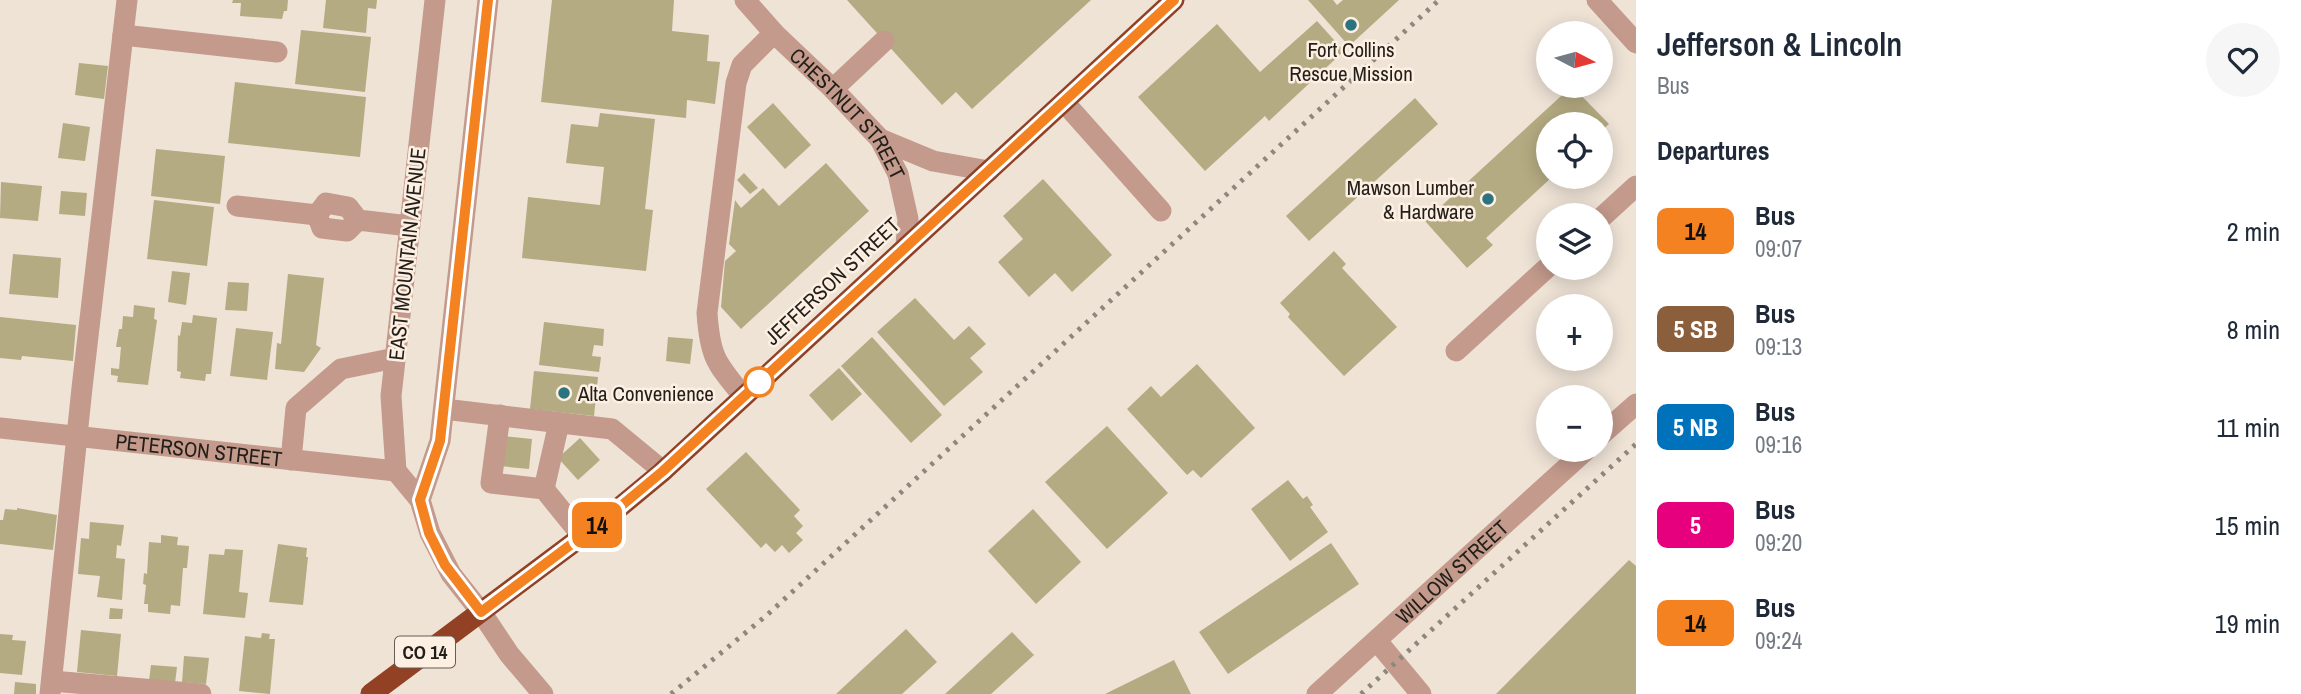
<!DOCTYPE html>
<html lang="en">
<head>
<meta charset="utf-8">
<style>
  body { margin:0; font-family:"Archivo Narrow",sans-serif; background:#f6f6f7; color:#1f2937; height:100vh; display:flex; flex-direction:column; font-size:26px; white-space:nowrap }
  * { box-sizing:border-box; margin:0 }
  p { font-size:23px; color:#747a83 }
  .icon { flex:none; width:38px; height:38px; fill:none; stroke:currentColor; stroke-width:2; stroke-linecap:round; stroke-linejoin:round }
  .map { position:relative; flex:1; overflow:hidden }
  .panel { display:flex; flex-direction:column; background:#fff; width:665px }
  .panel>* { flex:none }
  .badge { padding:0 14px; border-radius:10px; font-size:24px; line-height:46px }
  .needle { width:46px; rotate:96deg }
  .fabs { position:absolute; left:1536px; top:21px; display:grid; gap:14px }
  .fabs a { display:grid; place-items:center; width:77px; height:77px; border-radius:50%; background:#fff; box-shadow:0 4px 18px #0003; font-size:35px }
  .map>.badge { position:absolute; translate:-50% -50%; box-shadow:0 0 0 4px #fff }
  h2 { padding:0 21px; font-size:26px; line-height:63px }
  .round { display:grid; place-items:center; flex:none; width:74px; height:74px; border-radius:37px; background:#f6f6f7 }
  .head { display:flex; align-items:center; justify-content:space-between; height:119px; padding:0 21px }
  h1 { font-size:33px; font-weight:600; line-height:52px }
  ul { padding:0; list-style:none }
  li { display:flex; align-items:center; gap:21px; height:98px; padding:0 21px }
  li div { flex:1 }
  li b { display:block; font-size:26px }
  li em { font-style:normal }
  li .badge { min-width:77px; font-weight:700; text-align:center }
  main { display:flex; flex:1; min-height:0 }
  .map>svg:first-child { display:block }
</style>
</head>
<body>
<main>
<div class="map">
<svg width="1636" height="694" viewBox="0 0 1636 694">
  <rect width="100%" height="100%" fill="#efe3d6"/>
  <g fill="#b4ab82">
    <polygon points="233,0 288,0 287,11 284,11 282,19 240,16 241,3 232,3"/>
    <polygon points="326,0 377,0 376,9 368,8 366,33 323,28"/>
    <polygon points="552,0 674,0 672,31 709,35 707,61 720,62 715,104 687,100 686,118 541,102"/>
    <polygon points="847,0 1091,0 972,109 956,92 942,105"/>
    <polygon points="1308,0 1333,0 1337,5 1343,0 1399,0 1349,46"/>
    <polygon points="1317,21 1344,51 1269,121 1265,116 1205,171 1138,97 1217,24 1260,72"/>
    <polygon points="301,30 371,37 365,92 295,84"/>
    <polygon points="79,63 108,66 104,99 75,95"/>
    <polygon points="235,82 366,97 360,157 228,143"/>
    <polygon points="1572,86 1609,124 1601,131 1601,124 1549,124 1549,177 1552,177 1486,238 1493,245 1467,268 1425,221"/>
    <polygon points="1415,98 1438,124 1309,241 1286,216"/>
    <polygon points="773,103 811,145 785,169 747,127"/>
    <polygon points="600,113 655,119 645,209 653,210 646,271 522,258 528,197 600,205 604,167 566,163 571,124 598,127"/>
    <polygon points="63,123 90,127 85,161 58,158"/>
    <polygon points="156,149 225,156 220,204 151,196"/>
    <polygon points="826,163 869,211 741,329 721,307 725,261 736,251 729,244 735,200 741,208 763,188 779,206"/>
    <polygon points="744,173 758,188 750,194 737,180"/>
    <polygon points="1043,179 1112,255 1072,292 1055,273 1029,297 998,262 1023,239 1003,216"/>
    <polygon points="1,182 42,186 38,221 0,218"/>
    <polygon points="61,191 87,193 85,216 59,214"/>
    <polygon points="154,200 214,207 207,266 147,259"/>
    <polygon points="1334,251 1346,264 1342,268 1397,327 1344,376 1288,317 1290,314 1280,303"/>
    <polygon points="13,254 61,258 58,298 9,294"/>
    <polygon points="172,271 190,273 186,305 168,302"/>
    <polygon points="288,274 324,278 316,345 321,348 304,372 275,369 277,343 281,344"/>
    <polygon points="228,282 249,283 247,311 225,310"/>
    <polygon points="915,298 954,340 969,326 986,344 970,358 983,372 944,406 877,332"/>
    <polygon points="134,305 155,308 154,319 157,320 148,385 117,382 118,376 111,375 111,368 119,369 121,347 116,347 119,329 122,329 123,316 133,317"/>
    <polygon points="193,315 217,318 211,374 206,374 205,381 180,378 181,372 177,371 178,335 180,336 182,322 192,323"/>
    <polygon points="0,317 76,325 73,361 22,356 21,360 0,358"/>
    <polygon points="544,322 604,329 603,346 594,345 592,356 601,357 599,372 539,365"/>
    <polygon points="236,328 273,332 267,380 230,376"/>
    <polygon points="668,337 693,339 690,364 666,361"/>
    <polygon points="872,337 942,415 911,443 841,366"/>
    <polygon points="1197,364 1255,428 1201,478 1193,470 1187,475 1127,409 1151,386 1161,397"/>
    <polygon points="839,368 862,394 832,421 809,395"/>
    <polygon points="534,371 598,377 594,416 530,409"/>
    <polygon points="1107,426 1168,493 1107,549 1045,482"/>
    <polygon points="502,436 532,439 529,469 499,466"/>
    <polygon points="580,438 600,460 578,480 558,458"/>
    <polygon points="746,452 800,510 794,516 803,526 796,533 803,540 789,553 782,545 775,552 766,543 761,548 706,489"/>
    <polygon points="1288,480 1303,499 1307,496 1313,505 1310,507 1328,532 1290,561 1251,509"/>
    <polygon points="17,508 57,515 53,550 0,544 0,520 3,520 5,509 17,510"/>
    <polygon points="1033,509 1081,562 1036,604 988,551"/>
    <polygon points="90,522 124,525 121,546 117,545 116,558 125,559 122,600 97,597 100,576 78,574 81,538 89,539"/>
    <polygon points="161,535 178,537 177,545 189,546 187,568 183,568 180,606 171,605 170,614 148,612 148,604 144,604 146,585 143,584 144,573 147,574 149,542 161,543"/>
    <polygon points="1331,543 1359,584 1228,674 1199,632"/>
    <polygon points="278,544 307,548 306,557 308,557 303,605 269,602"/>
    <polygon points="225,549 243,550 239,592 248,593 245,618 203,614 209,554 224,555"/>
    <polygon points="1629,560 1636,566 1636,694 1496,694"/>
    <polygon points="110,608 123,609 122,619 109,619"/>
    <polygon points="906,629 937,662 902,694 836,694"/>
    <polygon points="81,630 121,634 117,676 77,672"/>
    <polygon points="1012,632 1034,655 991,694 945,694"/>
    <polygon points="262,633 270,634 269,639 275,639 270,694 239,691 245,636 261,638"/>
    <polygon points="0,634 13,635 12,640 26,641 22,675 0,673"/>
    <polygon points="184,656 209,658 206,684 182,682"/>
    <polygon points="1174,660 1191,694 1105,694"/>
    <polygon points="151,665 177,667 175,683 149,681"/>
    <polygon points="15,682 36,684 36,694 14,694"/>
  </g>
  <g fill="none" stroke-linecap="round" stroke-linejoin="round">
    <g stroke="#c39a8c" stroke-width="21">
      <polyline points="435,0 391,396 396,471 420,500 430,533 451,574 481,612 509,654 543,694"/>
      <path id="s1" d="M745,0L774,33L833,89L880,139L898,174L908,219L906,246"/>
      <polyline points="1597,0 1636,43"/>
      <polyline points="123,35 277,52"/>
      <polyline points="833,89 884,41"/>
      <polyline points="1064,102 1161,211"/>
      <polyline points="880,139 933,161 989,171"/>
      <polyline points="237,206 317,215"/>
      <polyline points="1601,218 1636,186"/>
      <polyline points="358,220 347,231 322,228 317,215 326,203 348,207 358,220 409,226"/>
      <polyline points="1456,351 1549,266"/>
      <path d="M743,396C716,363 710,357 707,313L736,83L742,65L774,33"/>
      <polyline points="444,409 612,429 663,471"/>
      <polyline points="500,415 491,483 544,489 582,536"/>
      <path id="s2" d="M0,428L396,471"/>
      <polyline points="1601,435 1636,404"/>
      <polyline points="291,460 296,408 341,369 395,358"/>
      <polyline points="544,489 559,423"/>
      <polyline points="420,500 440,441 488,0"/>
      <polyline points="1377,641 1421,694"/>
      <polyline points="52,681 201,694"/>
      <polyline points="50,694 82,388 127,0"/>
      <path id="s3" d="M1317,694L1586,450"/>
    </g>
    <polyline stroke="#924124" stroke-width="21" points="371,694 609,516 661,473 1174,0"/>
    <g stroke="#8f877d" stroke-width="5" stroke-dasharray="3.5 7" stroke-linecap="butt">
      <polyline points="671,694 767,615 1439,0"/>
      <polyline points="1361,694 1636,444"/>
    </g>
  </g>
  <g fill="none" stroke-linecap="round" stroke-linejoin="round">
    <g stroke="#fff" stroke-width="16">
      <polyline id="line" points="488,0 440,441 420,500 429,533 445,565 481,612 609,516 663,471 1174,0"/>
    </g>
    <use href="#line" stroke="#f58220" stroke-width="10"/>
  </g>
  <g fill="#2c7380" stroke="#fdf0e3" stroke-width="2.5">
    <circle cx="1351" cy="25" r="7"/>
    <circle cx="1488" cy="199" r="7"/>
    <circle cx="564" cy="393" r="7"/>
  </g>
  <circle fill="#fff" stroke="#f58220" stroke-width="3.5" cx="759" cy="382" r="14"/>
  <g text-anchor="middle" dominant-baseline="central" stroke-width="5" stroke-linejoin="round" paint-order="stroke">
    <rect fill="#fdf0e3" stroke="#645d56" stroke-width="2" x="395" y="636.5" width="60" height="31" rx="5"/>
    <g font-size="19" font-weight="bold" fill="#221e19">
      <text x="425" y="652">CO 14</text>
    </g>
    <g font-size="21" fill="#221e19" stroke="#fdf0e3">
      <text x="1351" y="49">Fort Collins<tspan x="1351" dy="24">Rescue Mission</tspan></text>
      <text x="1474" y="187" text-anchor="end">Mawson Lumber<tspan x="1474" dy="24">&amp; Hardware</tspan></text>
      <text x="578" y="393" text-anchor="start">Alta Convenience</text>
    </g>
    <g font-size="21" fill="#221e19" stroke="#fdf0e3">
      <text stroke="none"><textPath href="#s1" startOffset="154">CHESTNUT STREET</textPath></text>
      <text transform="translate(407 254) rotate(-84)">EAST MOUNTAIN AVENUE</text>
      <text transform="translate(832 281) rotate(-43)">JEFFERSON STREET</text>
      <text stroke="none"><textPath href="#s2" startOffset="200">PETERSON STREET</textPath></text>
      <text stroke="none"><textPath href="#s3" startOffset="182">WILLOW STREET</textPath></text>
    </g>
  </g>
</svg>
<div class="fabs">
<a><svg class="needle" viewBox="-14 -14 28 28"><path d="M0-13l5 13h-10z" fill="#e53935"/><path d="M0 13l5-13h-10z" fill="#747a83"/></svg></a>
<a><svg class="icon" aria-label="locate" viewBox="0 0 24 24"><circle cx="12" cy="12" r="6"/><path d="M12 2v4M12 18v4M2 12h4M18 12h4"/></svg></a>
<a><svg class="icon" aria-label="layers" viewBox="0 0 24 24"><path d="M12 4l9 5-9 5-9-5zM3 14l9 5 9-5"/></svg></a>
<a>+</a>
<a>−</a>
</div>
<b class="badge" style="left:597px;top:525px;background:#f58220;color:#111">14</b>
</div>
<section class="panel">
<div class="head"><div><h1>Jefferson &amp; Lincoln</h1><p>Bus</p></div><a class="round"><svg class="icon" aria-label="heart" viewBox="0 0 24 24"><path d="M12 20l-8-8c-3-5 5-10 8-4 3-6 11-1 8 4z"/></svg></a></div>
<h2>Departures</h2>
<ul>
<li><span class="badge" style="background:#f58220;color:#111">14</span><div><b>Bus</b><p>09:07</p></div><em>2 min</em></li>
<li><span class="badge" style="background:#8b5e3c;color:#fff">5 SB</span><div><b>Bus</b><p>09:13</p></div><em>8 min</em></li>
<li><span class="badge" style="background:#0072bc;color:#fff">5 NB</span><div><b>Bus</b><p>09:16</p></div><em>11 min</em></li>
<li><span class="badge" style="background:#e6007e;color:#fff">5</span><div><b>Bus</b><p>09:20</p></div><em>15 min</em></li>
<li><span class="badge" style="background:#f58220;color:#111">14</span><div><b>Bus</b><p>09:24</p></div><em>19 min</em></li>
</ul>
</section>
</main>
</body>
</html>
